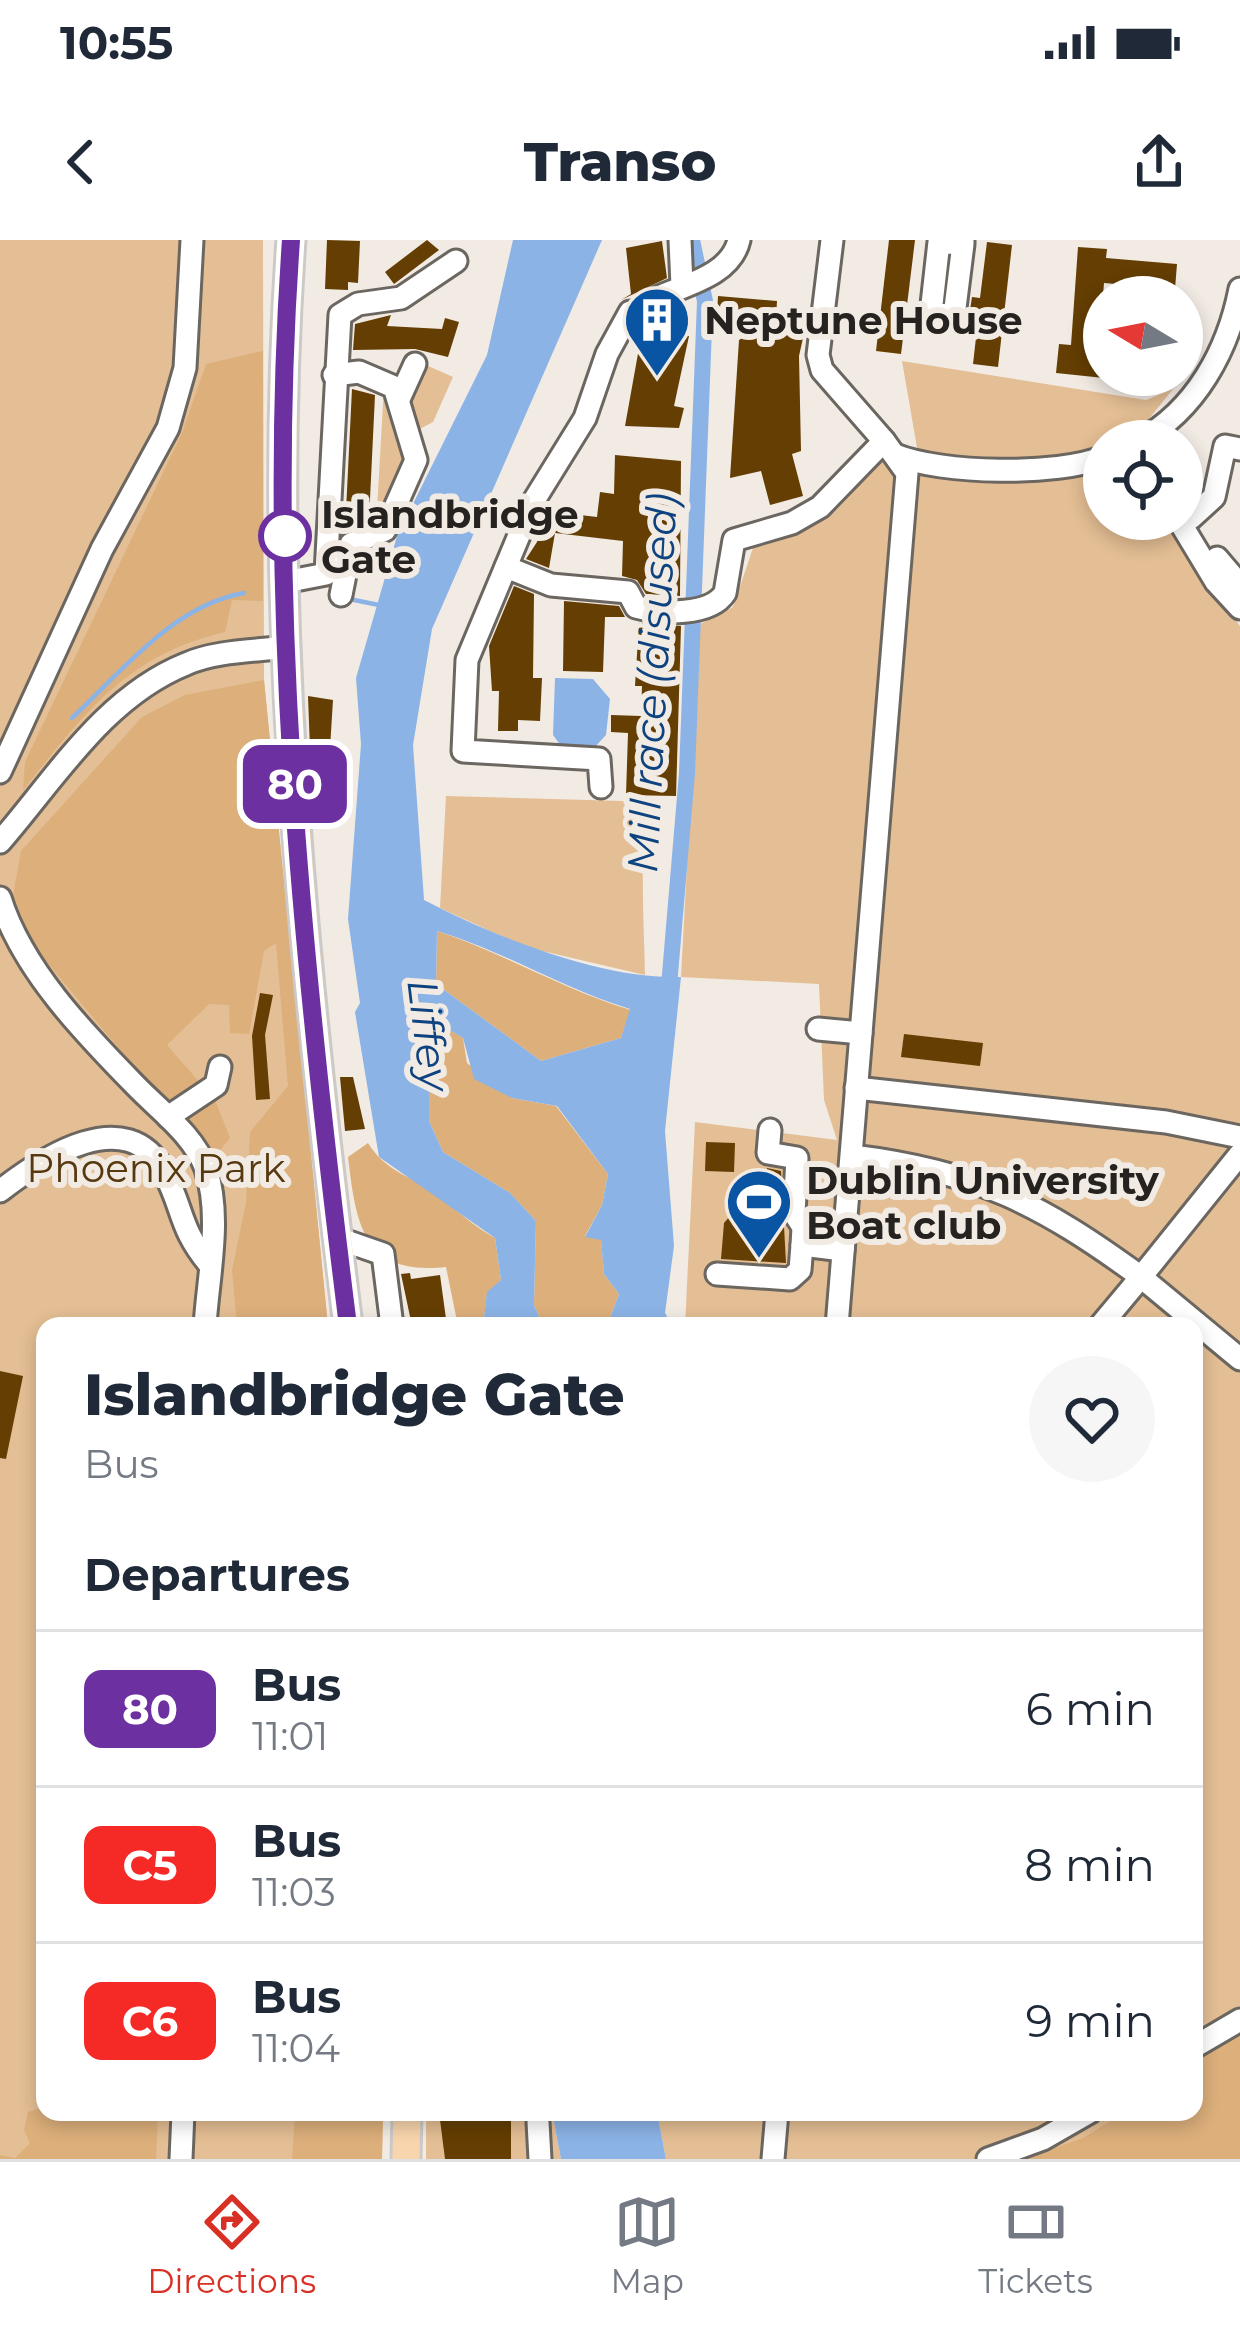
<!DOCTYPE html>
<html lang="en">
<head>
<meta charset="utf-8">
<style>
  body { margin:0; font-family:Montserrat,sans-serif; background:#f6f6f7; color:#1f2937; height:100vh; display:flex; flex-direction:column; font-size:45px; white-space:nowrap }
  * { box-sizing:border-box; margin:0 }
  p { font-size:39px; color:#747a83 }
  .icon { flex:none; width:66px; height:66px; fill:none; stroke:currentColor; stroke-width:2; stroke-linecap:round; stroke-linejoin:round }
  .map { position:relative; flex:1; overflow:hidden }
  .sheet { position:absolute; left:36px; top:1077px; width:1167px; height:804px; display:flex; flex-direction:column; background:#fff; border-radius:24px; box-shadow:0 6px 18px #0003 }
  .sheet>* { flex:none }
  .badge { padding:0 24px; border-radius:18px; font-size:42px; line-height:78px }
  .needle { width:78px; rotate:280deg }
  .buttons { position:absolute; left:1083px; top:36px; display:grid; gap:24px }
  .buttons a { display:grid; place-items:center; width:120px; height:120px; border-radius:50%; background:#fff; box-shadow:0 6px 18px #0003; font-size:60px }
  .map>.badge { position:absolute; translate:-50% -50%; box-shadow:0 0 0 6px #fff }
  h2 { padding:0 48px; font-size:45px; line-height:108px }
  .round { display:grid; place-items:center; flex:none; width:126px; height:126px; border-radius:63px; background:#f6f6f7 }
  .head { display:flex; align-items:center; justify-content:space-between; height:204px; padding:0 48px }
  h1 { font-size:57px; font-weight:800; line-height:90px }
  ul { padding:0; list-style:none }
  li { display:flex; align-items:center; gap:36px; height:156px; padding:0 48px; border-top:3px solid #e0e1e3 }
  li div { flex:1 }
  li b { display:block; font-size:45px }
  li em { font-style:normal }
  li .badge { min-width:132px; font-weight:700; text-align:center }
  .status { display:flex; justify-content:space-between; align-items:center; height:84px; padding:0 60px; background:#fff; direction:ltr }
  .status svg { height:33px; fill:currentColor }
  header { display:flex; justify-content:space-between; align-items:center; height:156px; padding:0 48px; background:#fff; font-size:54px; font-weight:800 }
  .menu { display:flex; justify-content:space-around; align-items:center; height:168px; border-top:3px solid #e0e1e3; background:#fff; font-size:33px; color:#747a83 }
  .menu a { display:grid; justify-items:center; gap:6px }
  .menu .selected { color:#d93025 }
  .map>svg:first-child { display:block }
</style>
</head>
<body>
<div class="status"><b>10:55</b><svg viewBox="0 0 49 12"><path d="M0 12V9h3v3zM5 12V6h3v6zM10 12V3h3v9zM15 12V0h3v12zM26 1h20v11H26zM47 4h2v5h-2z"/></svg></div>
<header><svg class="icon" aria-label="back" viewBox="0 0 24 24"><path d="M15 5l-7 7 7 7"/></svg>Transo<svg class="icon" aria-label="share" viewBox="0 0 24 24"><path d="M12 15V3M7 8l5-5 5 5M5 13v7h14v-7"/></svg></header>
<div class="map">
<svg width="1240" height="1919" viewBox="0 0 1240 1919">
  <rect width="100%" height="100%" fill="#f2ebe4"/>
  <g fill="#e4be94">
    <polygon points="0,0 263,0 264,440 328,1086 45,1086 45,1872 383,1872 382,1919 0,1919"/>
    <polygon points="902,121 1146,160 1173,149 1131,201 1104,201 1104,279 1167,279 1200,335 1240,386 1240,1919 666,1919 657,1872 1194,1872 1194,1086 685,1086 695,882 837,900 824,860 819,744 681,737 700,384 733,367 753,308 833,268 879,219 920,225"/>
    <polygon points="426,125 453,137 433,182 414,192 408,163"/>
    <polygon points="384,146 414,222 376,288"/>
    <path d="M446,556L623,561L647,593C639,609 645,707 645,735L525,707L440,668Z"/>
    <polygon points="426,1872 552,1872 561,1919 426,1919"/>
  </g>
  <g fill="#dcaf7b">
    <path d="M263,111V361L232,360L225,392C126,415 84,474 23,550L25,522L182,193L206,124Z"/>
    <polygon points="264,440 328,1086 237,1086 232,1030 246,963 250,892 288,846 276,703 264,711 249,794 230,793 229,765 209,764 167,805 215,860 230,898 212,920 36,709 13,656 21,611 142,477 185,455"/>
    <path d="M437,691C504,713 563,750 631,770L621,798L541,821L436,744Z"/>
    <polygon points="437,782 463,798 467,823 512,858 556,866 608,934 602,965 585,996 601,999 604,1034 619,1054 607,1086 543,1086 534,1065 536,981 510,953 443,912 429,881 429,845 417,807 425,787"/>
    <path d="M368,903C386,933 415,937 439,956C458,972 474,986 495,998L501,1040L487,1054L484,1078L458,1086L446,1027C362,1036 356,983 348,917Z"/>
    <polygon points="1240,1792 1240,1919 1025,1919 1083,1898 1125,1872 1194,1872 1194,1824"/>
    <polygon points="44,1867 45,1872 158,1872 156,1919 0,1919 0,1915 15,1918 30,1903 24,1890 28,1872"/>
    <polygon points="295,1872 383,1872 382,1919 292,1919"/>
  </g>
  <g fill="#8cb3e6" fill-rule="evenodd">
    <path d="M513,0H602L432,389L413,505L424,660C493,696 602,740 681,737L665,891L674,1006L665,1073L673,1086H607L619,1054L604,1034L601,1000L585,997L602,965L608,934L557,866L512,858L474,839L463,798L436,782L425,787L417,807L429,845V881L443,912L510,953L536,981L534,1065L543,1086H483L487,1052L501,1040L495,998L379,917L355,772L360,763L348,679L361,504L356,438L397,296L487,115ZM437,691C504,711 563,749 630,769L621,798L541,821L436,744Z"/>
    <polygon points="555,438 593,439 610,459 606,495 593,509 563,509 553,495"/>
    <polygon points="552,1872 657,1872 666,1919 561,1919"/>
  </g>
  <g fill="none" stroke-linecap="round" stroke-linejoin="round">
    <g stroke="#8cb3e6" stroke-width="4.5">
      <polyline points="354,360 384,366"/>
      <path d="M72,478C122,431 174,365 244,353"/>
    </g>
    <polyline stroke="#8cb3e6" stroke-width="16" points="668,758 687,533 705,61 692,0"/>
  </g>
  <g fill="#643e02">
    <polygon points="327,0 360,1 358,43 348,42 348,50 325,49"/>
    <polygon points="427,0 439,10 394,44 385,32"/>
    <polygon points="889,0 915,0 901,114 876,111"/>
    <polygon points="662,1 667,38 621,60 631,54 626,8"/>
    <polygon points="987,2 1012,5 998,127 973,124 979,71 970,70 972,57 980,58"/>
    <polygon points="1078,7 1107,9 1106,18 1177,24 1175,49 1104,43 1099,108 1104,108 1104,138 1056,133 1059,104 1071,105"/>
    <polygon points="718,56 777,61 776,79 807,80 799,116 801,211 792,214 803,256 770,265 761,231 730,238 739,100 775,79 717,74"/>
    <polygon points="673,68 686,70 680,95 689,96 674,166 684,168 679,188 625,186 639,108 663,114 640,85 644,78"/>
    <polygon points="391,75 387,86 442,89 445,78 459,82 448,117 415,109 353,110 355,84"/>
    <polygon points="352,149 375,155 369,280 345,291"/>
    <polygon points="615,215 681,221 680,356 646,354 637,340 622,336 623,301 555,293 549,328 526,319 537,302 546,271 597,277 600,252 614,254"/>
    <polygon points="514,346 534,354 533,438 542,438 540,481 518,480 518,491 498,491 499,451 492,451 489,406"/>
    <polygon points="564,361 619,366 625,377 605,377 603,432 563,431"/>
    <polygon points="639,383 681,386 676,556 626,555 628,493 611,492 611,475 641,476 642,446 635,446"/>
    <polygon points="308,456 333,460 330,508 310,509"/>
    <polygon points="260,753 273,755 265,795 270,859 256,860 252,796"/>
    <polygon points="904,794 983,803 980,826 901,817"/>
    <polygon points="340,837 353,837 365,889 345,891"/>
    <polygon points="706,902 735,903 734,932 705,931"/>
    <polygon points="767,928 781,931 786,1023 721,1019 724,983 730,976 763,979"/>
    <polygon points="410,1033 411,1039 440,1035 447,1086 412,1086 401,1034"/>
    <polygon points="0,1131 23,1136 6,1219 0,1218"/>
    <polygon points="439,1872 511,1872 511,1919 445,1919"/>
  </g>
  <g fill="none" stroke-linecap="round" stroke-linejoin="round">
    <g stroke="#6b6660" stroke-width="27">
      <g id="minor">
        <polyline points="680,0 682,46"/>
        <polyline points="963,4 939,2 931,73 954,76 963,4 963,0"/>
        <path d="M646,63C677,46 730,39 739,0"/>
        <polyline points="334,135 359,132 394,147 416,220 385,290 351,304 341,355"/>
        <polyline points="400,157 415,124"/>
        <path d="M1139,201C1196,170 1228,110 1240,49"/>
        <path d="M895,215C942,234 1057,236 1104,217"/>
        <polyline points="1191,278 1214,257 1225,206 1240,209"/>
        <polyline points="1178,279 1216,342 1240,368"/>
        <polyline points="1217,318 1240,345"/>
        <path d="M506,327L551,345L628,352L636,367C662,374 710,376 725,353L734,300L792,283L820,267L884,201L822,130L818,115L832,0"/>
        <polyline points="285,342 326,334 340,75 358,64 401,58 456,21"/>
        <polyline points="0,532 102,309 168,188 185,128 192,0"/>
        <polyline points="601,547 599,519 463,511 467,420 533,262 585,178 607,114 630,72"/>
        <path d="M0,602C55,539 104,457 186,424C215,411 255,411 287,407"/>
        <path d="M0,658C22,729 84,793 135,845C159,870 194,895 206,929C222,978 208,1036 205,1086"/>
        <polyline points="818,789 861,793"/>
        <polyline points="856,848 1166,882 1240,897"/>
        <polyline points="168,877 216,845 220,827"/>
        <polyline points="770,890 768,913 797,918 794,973 803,987 802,1005 843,1010"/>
        <polyline points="1240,914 1141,1037 1240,1119"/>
        <path d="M852,916C977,931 1041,964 1141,1037L1100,1086"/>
        <path d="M0,951C41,919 127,861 164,932C184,970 179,988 209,1024"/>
        <polyline points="337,998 383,1014 392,1086"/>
        <polyline points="717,1034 790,1039 800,1030 802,1005"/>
        <polyline points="837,1086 907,233 884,201"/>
        <polyline points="1194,1807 1240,1780"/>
        <polyline points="538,1882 540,1919"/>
        <polyline points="181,1919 183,1872"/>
        <polyline points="773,1919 777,1872"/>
        <polyline points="988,1919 1043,1899 1090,1872"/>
      </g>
    </g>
    <g stroke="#cbcac9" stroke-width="33">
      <g id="major">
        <path d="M291,0C265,362 304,727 348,1086"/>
        <polyline points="406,1919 407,1872"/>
      </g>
    </g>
    <use href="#minor" stroke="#fff" stroke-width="21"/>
    <use href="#major" stroke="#f8d5ad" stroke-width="27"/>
  </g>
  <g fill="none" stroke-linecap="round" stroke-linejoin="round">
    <g stroke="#fff" stroke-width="27">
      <path id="line" d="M291,0C265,361 303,728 348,1086"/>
    </g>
    <use href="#line" stroke="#6c30a1" stroke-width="18"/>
  </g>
  <defs>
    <g id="building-pin" transform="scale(3.45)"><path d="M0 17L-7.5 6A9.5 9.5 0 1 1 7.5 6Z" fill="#0954a3" stroke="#f2ebe4"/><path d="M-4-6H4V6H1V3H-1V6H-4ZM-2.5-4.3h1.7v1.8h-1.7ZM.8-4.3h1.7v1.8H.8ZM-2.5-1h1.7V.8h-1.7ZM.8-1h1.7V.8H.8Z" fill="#fff"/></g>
    <g id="stadium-pin" transform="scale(3.45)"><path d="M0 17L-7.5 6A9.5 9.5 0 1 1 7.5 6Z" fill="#0954a3" stroke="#f2ebe4"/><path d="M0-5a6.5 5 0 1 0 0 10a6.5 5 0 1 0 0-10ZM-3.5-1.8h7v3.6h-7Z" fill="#fff"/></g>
  </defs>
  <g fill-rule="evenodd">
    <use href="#building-pin" x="657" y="80"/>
    <use href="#stadium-pin" x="759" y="962"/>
  </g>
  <circle fill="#fff" stroke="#6c30a1" stroke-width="6" cx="285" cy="296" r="24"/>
  <g text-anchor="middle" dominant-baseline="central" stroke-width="12" stroke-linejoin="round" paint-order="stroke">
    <g font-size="39" font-weight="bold" fill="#252220" stroke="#f2ebe4" text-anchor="start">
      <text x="704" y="80">Neptune House</text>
      <text x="806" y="940">Dublin University<tspan x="806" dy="45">Boat club</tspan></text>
    </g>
    <g font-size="39" font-weight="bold" fill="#252220" stroke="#f2ebe4" text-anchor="start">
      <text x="321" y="274">Islandbridge<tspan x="321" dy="45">Gate</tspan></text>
    </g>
    <g font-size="39" fill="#573910" stroke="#f2ebe4">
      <text x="156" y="928">Phoenix Park</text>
    </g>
    <g font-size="42" font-style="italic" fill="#0e4380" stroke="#f2ebe4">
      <text transform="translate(652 443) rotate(-87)">Mill race (disused)</text>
      <text transform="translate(429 795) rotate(83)">Liffey</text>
    </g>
  </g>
</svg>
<div class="buttons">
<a><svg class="needle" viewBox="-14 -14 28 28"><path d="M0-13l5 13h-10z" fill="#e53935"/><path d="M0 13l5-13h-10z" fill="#747a83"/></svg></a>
<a><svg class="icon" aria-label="locate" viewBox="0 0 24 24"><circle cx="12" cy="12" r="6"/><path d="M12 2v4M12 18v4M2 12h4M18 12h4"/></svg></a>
</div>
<b class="badge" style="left:295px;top:544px;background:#6c30a1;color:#fff">80</b>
<section class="sheet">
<div class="head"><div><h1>Islandbridge Gate</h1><p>Bus</p></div><a class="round"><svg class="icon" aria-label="heart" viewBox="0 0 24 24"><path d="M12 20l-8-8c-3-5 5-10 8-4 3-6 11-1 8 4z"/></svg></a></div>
<h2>Departures</h2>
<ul>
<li><span class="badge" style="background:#6c30a1;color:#fff">80</span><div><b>Bus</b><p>11:01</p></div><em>6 min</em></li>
<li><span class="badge" style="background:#f52a26;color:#fff">C5</span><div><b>Bus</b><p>11:03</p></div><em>8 min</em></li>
<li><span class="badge" style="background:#f52a26;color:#fff">C6</span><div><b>Bus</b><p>11:04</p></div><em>9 min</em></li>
</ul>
</section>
</div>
<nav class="menu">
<a class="selected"><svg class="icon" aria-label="directions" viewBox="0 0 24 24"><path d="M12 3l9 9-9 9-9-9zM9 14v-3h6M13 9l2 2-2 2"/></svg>Directions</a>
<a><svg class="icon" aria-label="map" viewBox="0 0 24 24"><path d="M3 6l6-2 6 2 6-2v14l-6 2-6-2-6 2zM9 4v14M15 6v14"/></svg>Map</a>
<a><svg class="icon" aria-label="tickets" viewBox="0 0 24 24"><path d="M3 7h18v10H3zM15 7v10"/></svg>Tickets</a>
</nav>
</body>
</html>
